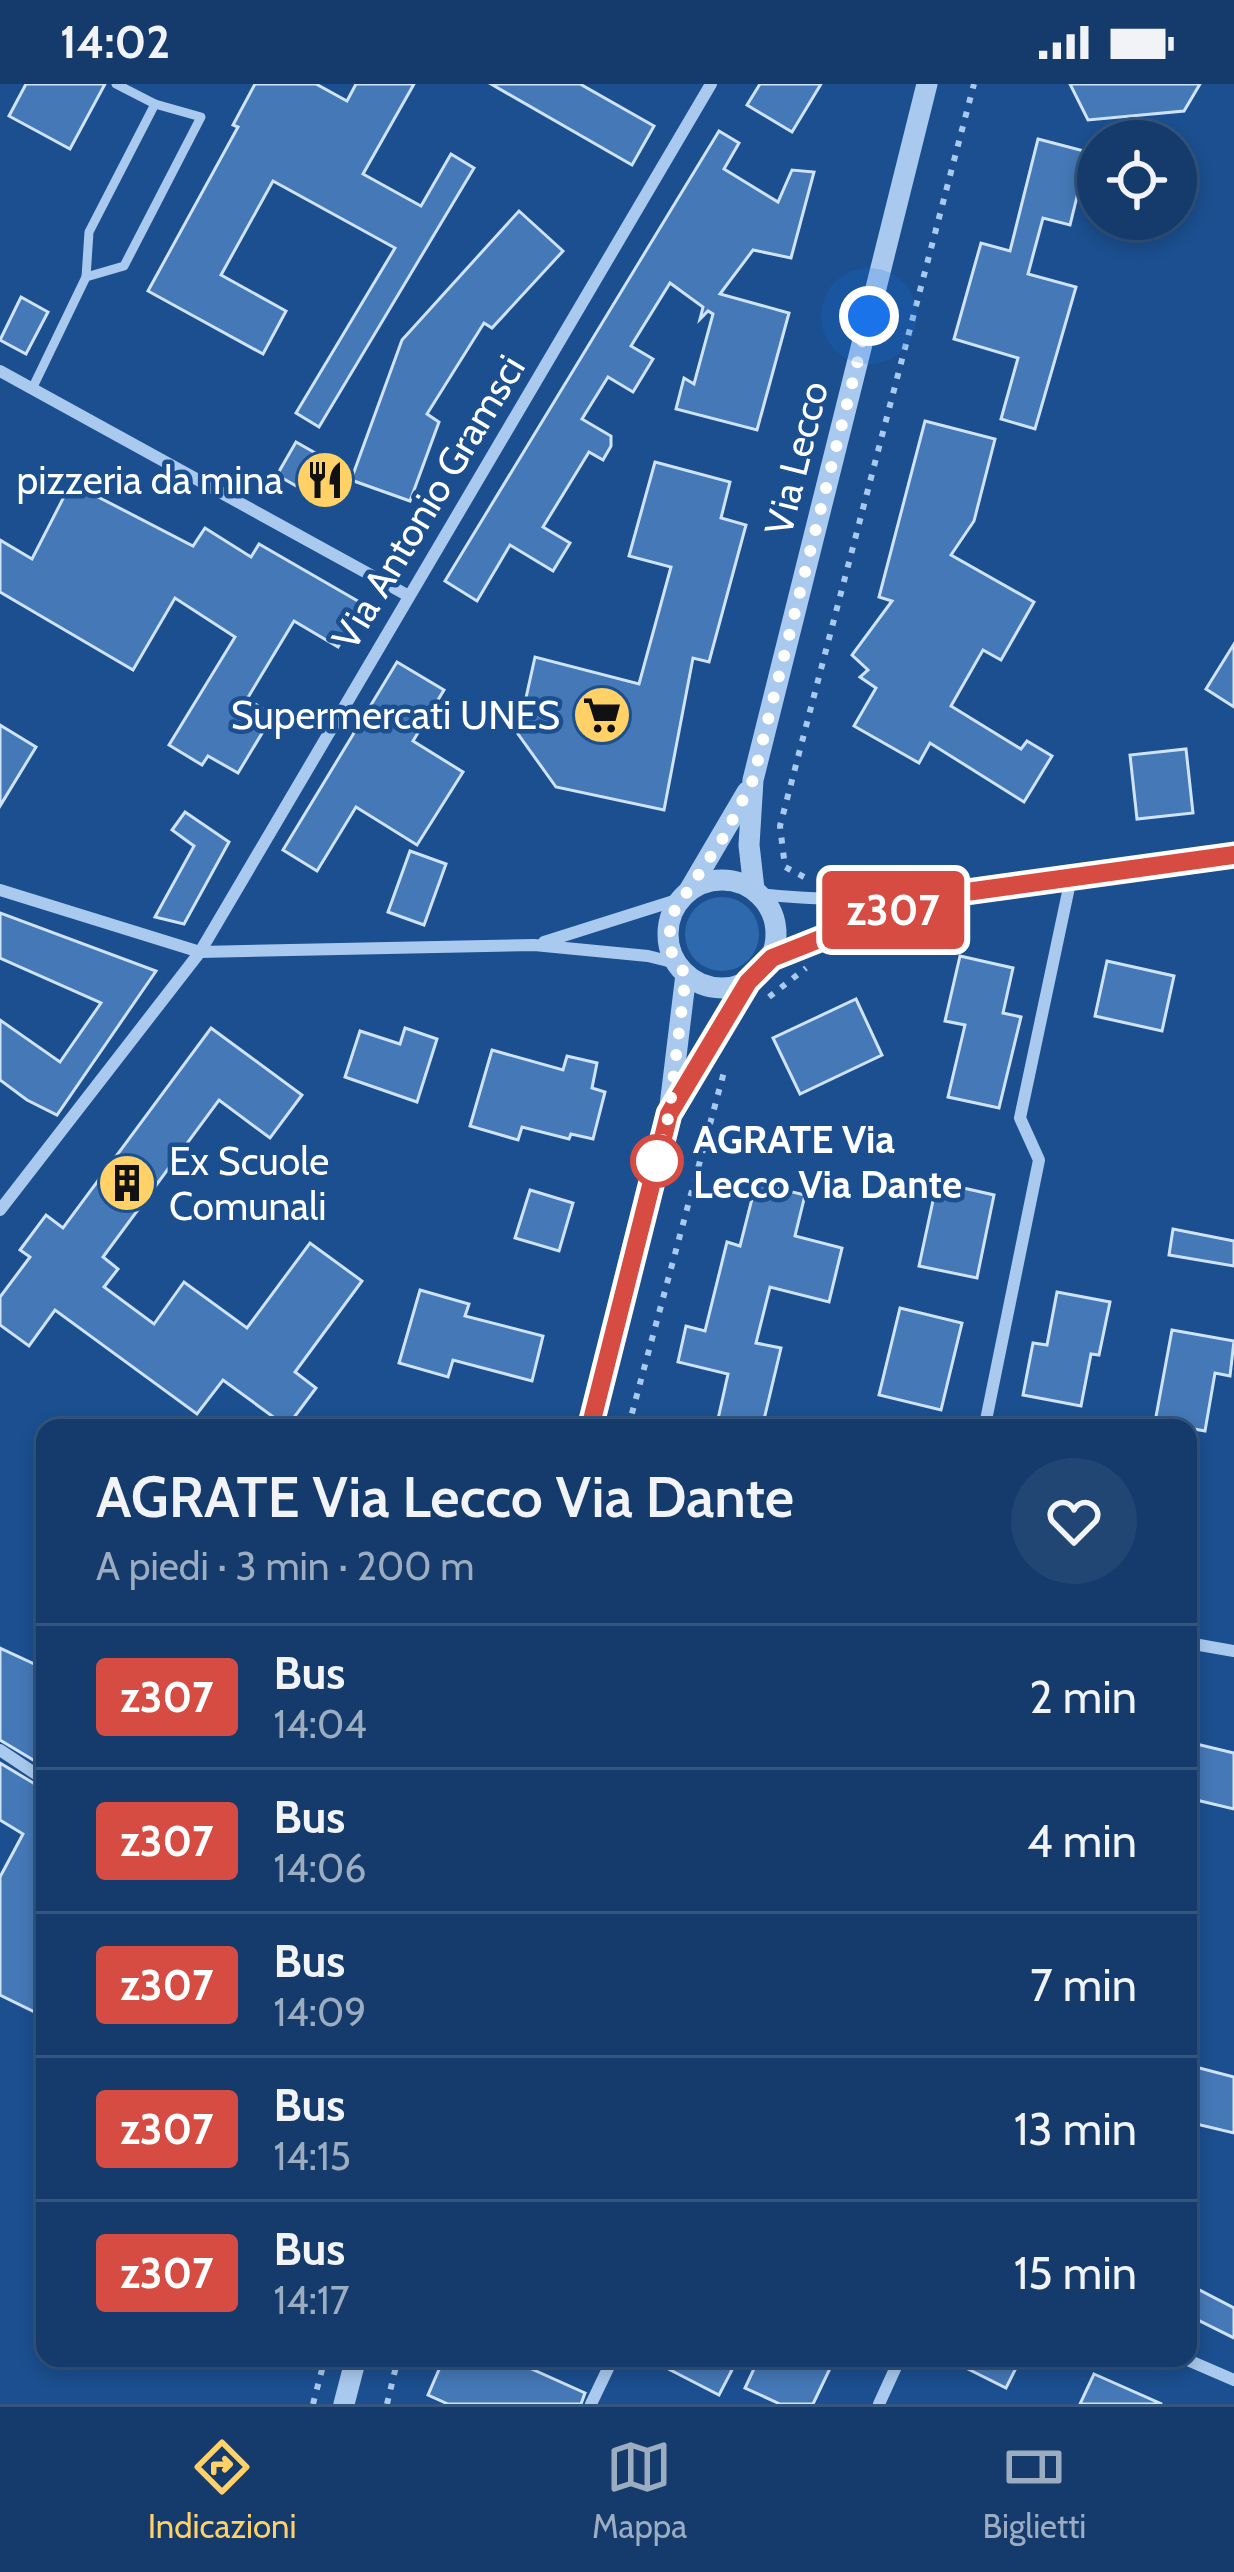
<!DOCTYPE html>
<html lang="it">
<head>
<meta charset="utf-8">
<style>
  body { margin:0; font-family:Cabin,sans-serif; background:#214673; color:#f1f3f6; height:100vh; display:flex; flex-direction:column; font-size:45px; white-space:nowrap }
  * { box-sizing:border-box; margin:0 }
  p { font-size:39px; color:#9dadc1 }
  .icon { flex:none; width:66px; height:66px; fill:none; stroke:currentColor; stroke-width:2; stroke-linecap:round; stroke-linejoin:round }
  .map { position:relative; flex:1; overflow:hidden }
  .details { position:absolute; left:36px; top:1335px; width:1161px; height:948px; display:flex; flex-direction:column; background:#143b6b; border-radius:24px; box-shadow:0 6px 18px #0003,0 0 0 3px #33557e }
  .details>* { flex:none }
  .badge { padding:0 24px; border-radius:9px; font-size:42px; line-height:78px }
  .tools { position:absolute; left:1077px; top:36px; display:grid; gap:24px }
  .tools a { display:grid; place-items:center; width:120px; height:120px; border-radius:50%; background:#143b6b; box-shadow:0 6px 18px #0003,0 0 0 3px #33557e; font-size:60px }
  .you { position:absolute; width:60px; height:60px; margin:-30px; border:9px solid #fff; border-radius:50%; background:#1a73e8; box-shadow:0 0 0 18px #1a73e833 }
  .map>.badge { position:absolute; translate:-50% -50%; box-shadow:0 0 0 6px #fff }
  .round { display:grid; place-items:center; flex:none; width:126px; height:126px; border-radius:63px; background:#214673 }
  .headline { display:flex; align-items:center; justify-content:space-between; height:204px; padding:0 60px }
  h1 { font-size:57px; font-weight:600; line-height:90px }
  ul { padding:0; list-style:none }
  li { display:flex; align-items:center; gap:36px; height:144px; padding:0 60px; border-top:3px solid #33557e }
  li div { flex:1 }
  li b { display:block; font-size:45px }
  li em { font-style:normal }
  li .badge { min-width:132px; font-weight:700; text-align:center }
  .status { display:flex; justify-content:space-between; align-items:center; height:84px; padding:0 60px; background:#143b6b; direction:ltr }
  .status svg { height:33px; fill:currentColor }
  .tab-bar { display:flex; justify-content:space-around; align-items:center; height:168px; border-top:3px solid #33557e; background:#143b6b; font-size:33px; color:#9dadc1 }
  .tab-bar a { display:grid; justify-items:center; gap:6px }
  .tab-bar .selected { color:#ffd166 }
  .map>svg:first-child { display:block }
</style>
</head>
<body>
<div class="status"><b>14:02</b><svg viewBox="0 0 49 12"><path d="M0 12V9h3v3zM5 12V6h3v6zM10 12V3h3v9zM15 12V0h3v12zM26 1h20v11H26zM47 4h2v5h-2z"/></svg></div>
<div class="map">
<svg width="1234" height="2320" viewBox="0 0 1234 2320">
  <rect width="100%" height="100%" fill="#1b4f8f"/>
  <circle fill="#2e69ad" cx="722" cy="850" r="37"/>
  <g fill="#4478b7" stroke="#cfe3fa" stroke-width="3">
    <polygon points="26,0 105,0 70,65 9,32"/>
    <polygon points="255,0 316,0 347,17 356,0 414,0 363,90 421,122 451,70 474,84 319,343 296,329 395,164 273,97 221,191 286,227 263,270 148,207 238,43 233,41"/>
    <polygon points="491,0 580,0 654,42 632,81"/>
    <polygon points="760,0 821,0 792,48 747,21"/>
    <polygon points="1070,0 1200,0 1184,27 1088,36"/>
    <polygon points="719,47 739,59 724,85 778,118 792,86 814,88 791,174 753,166 720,210 789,229 757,346 676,325 684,294 694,300 713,230 708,227 700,235 703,223 670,199 631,262 653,275 633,308 608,293 582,335 611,352 611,362 603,376 589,368 543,443 570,459 553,487 510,461 477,517 445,497"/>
    <polygon points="1038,55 1088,68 1070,141 1043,134 1028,190 1076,203 1035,345 1001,335 1018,274 954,255 981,159 1010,167"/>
    <polygon points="519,127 563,167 492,244 484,239 427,330 439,338 410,417 351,396 402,256"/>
    <polygon points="21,213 48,228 26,270 0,256"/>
    <polygon points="925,337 995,355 974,437 951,471 1034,518 1001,576 983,566 951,622 1021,665 1027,657 1052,672 1024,718 930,659 919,679 854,642 876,604 860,593 868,586 852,571 892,517 879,513"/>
    <polygon points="296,358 349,388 331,422 277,391"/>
    <polygon points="655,378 730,398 721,434 746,441 709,578 693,574 664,726 556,703 518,650 535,573 639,600 671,483 629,472"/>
    <polygon points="71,399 193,462 205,444 251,473 259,460 363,520 338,563 294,537 247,615 273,631 238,689 208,672 202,681 169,661 235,553 175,514 133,586 0,508 0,456 32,475"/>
    <polygon points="1234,560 1234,623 1206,605"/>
    <polygon points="397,578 444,606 413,657 463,688 417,761 356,723 317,787 283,766"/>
    <polygon points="0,641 36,663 0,722"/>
    <polygon points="1186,665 1193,729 1137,735 1130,671"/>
    <polygon points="185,728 229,758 184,840 155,833 194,762 172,746"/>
    <polygon points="410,767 446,780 424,841 388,828"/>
    <polygon points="0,829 156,887 57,1031 27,1016 0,996 0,936 60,978 101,919 0,874"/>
    <polygon points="960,872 1013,884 1003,929 1021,933 999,1024 948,1013 965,941 945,937"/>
    <polygon points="1107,877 1174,892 1162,947 1095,932"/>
    <polygon points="856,915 882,971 800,1010 773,954"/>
    <polygon points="211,944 302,1011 270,1054 219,1016 103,1173 118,1185 104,1203 154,1240 184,1198 247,1244 310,1159 362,1197 295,1288 316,1304 287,1343 223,1296 197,1330 55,1226 29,1262 0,1241 0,1213 30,1173 20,1166 46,1131 63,1144"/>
    <polygon points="405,944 437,955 417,1018 345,993 360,947 400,960"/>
    <polygon points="492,966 563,986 567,972 597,979 592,1004 605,1008 593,1055 571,1050 569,1055 522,1043 518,1056 470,1042"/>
    <polygon points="937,1098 994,1111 977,1194 919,1182"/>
    <polygon points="756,1099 805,1111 795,1152 842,1164 829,1218 770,1203 756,1259 781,1264 762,1344 716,1344 728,1290 678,1278 686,1242 705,1247 727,1158 740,1162"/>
    <polygon points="530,1106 573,1119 559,1167 515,1154"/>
    <polygon points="1173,1145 1234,1157 1234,1182 1169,1171"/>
    <polygon points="420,1206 469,1220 465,1232 543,1252 532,1297 453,1276 448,1293 399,1279"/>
    <polygon points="1057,1208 1110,1218 1099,1271 1091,1270 1081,1322 1023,1311 1033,1259 1047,1261"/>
    <polygon points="900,1224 962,1239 941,1326 879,1311"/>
    <polygon points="1172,1246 1234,1257 1230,1292 1215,1289 1205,1347 1155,1338"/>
    <polygon points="0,1564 45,1585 45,1683 0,1656"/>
    <polygon points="1188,1658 1234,1669 1234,1725 1188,1714"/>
    <polygon points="0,1679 45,1706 45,1933 0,1911 0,1793 23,1750 0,1736"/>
    <polygon points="1188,1981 1234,1993 1234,2049 1188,2038"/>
    <polygon points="1188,2200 1234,2224 1234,2254 1188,2231"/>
    <polygon points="444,2274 507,2274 585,2309 581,2320 448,2320 428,2311"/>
    <polygon points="647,2274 709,2274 732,2286 719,2311"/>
    <polygon points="759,2274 835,2274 813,2320 780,2320 745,2304"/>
    <polygon points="946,2274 1021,2274 1006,2304"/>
    <polygon points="1094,2290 1162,2320 1080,2320"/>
  </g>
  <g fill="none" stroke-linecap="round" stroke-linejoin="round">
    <g stroke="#a9c9ee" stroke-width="6" stroke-dasharray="6 9" stroke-linecap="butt">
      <polyline points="804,793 785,783 780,742 974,0"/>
      <polyline points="769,913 806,884"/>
      <polyline points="628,1344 724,988"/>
      <polyline points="313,2320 325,2274"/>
      <polyline points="387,2320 398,2274"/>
    </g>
    <g stroke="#a9c9ee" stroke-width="9">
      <polyline points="86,193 89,148 155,20"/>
      <polyline points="32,305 86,193 124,182 201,33 155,20 116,0"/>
    </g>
    <g stroke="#a9c9ee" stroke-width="12">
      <polyline points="0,287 407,511"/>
      <polyline points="0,806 200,868 534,861 648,872 676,879"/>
      <path d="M760,810C919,829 1078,790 1234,771"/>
      <polyline points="544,858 680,815"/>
      <polyline points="772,874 916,816"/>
      <polyline points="0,1126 200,868 711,0"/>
      <polyline points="985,1341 1039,1076 1020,1034 1071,794"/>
      <polyline points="1188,1559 1234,1567"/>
      <polyline points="0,1666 45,1696"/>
      <polyline points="1183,2274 1234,2296"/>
      <polyline points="591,2320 613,2274"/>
      <polyline points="879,2320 900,2274"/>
    </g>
    <g stroke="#a9c9ee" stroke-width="21">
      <circle cx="722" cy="850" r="54"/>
      <polyline points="690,805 747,708"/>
      <polyline points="754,805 749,761 753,696 927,0"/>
      <polyline points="677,1013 748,897"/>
      <polyline points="590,1344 669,1030 686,890"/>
      <polyline points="344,2320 356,2274"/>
    </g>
  </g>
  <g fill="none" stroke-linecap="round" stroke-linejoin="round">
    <g stroke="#fff" stroke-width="27">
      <polyline id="line" points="590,1344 669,1030 748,898 772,874 923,814 1234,771"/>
    </g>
    <use href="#line" stroke="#d74c42" stroke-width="18"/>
    <polyline stroke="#fff" stroke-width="12" stroke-dasharray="0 21.6" points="657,1077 669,1030 686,890 676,879 669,861 671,832 723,754 753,696 869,232"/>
  </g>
  <defs>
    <g id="restaurant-disc" transform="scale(3)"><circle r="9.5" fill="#ffd166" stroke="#1b4f8f"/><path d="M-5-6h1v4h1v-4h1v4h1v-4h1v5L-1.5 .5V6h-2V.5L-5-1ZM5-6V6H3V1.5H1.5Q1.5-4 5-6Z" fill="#111"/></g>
    <g id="supermarket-disc" transform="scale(3)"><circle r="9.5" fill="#ffd166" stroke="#1b4f8f"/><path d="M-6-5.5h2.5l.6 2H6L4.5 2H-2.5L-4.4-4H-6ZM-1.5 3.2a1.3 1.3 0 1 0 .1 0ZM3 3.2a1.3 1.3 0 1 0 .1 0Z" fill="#111"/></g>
    <g id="building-disc" transform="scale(3)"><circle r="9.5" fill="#ffd166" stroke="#1b4f8f"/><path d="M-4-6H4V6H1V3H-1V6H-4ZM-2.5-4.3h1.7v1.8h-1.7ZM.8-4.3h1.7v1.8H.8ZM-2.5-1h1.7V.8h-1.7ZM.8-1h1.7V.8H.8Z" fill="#111"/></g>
  </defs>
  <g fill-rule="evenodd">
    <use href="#restaurant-disc" x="325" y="396"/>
    <use href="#supermarket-disc" x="602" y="631"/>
    <use href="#building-disc" x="127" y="1099"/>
  </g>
  <circle fill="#fff" stroke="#d74c42" stroke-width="6" cx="657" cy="1077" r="24"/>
  <g text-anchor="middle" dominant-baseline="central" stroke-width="9" stroke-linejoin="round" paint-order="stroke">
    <g font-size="39" fill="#fff" stroke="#1b4f8f">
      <text transform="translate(796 374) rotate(-76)">Via Lecco</text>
      <text transform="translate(428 418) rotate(-59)">Via Antonio Gramsci</text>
    </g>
    <g font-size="39" fill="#fff" stroke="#1b4f8f" text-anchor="end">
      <text x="283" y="396">pizzeria da mina</text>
      <text x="560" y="631">Supermercati UNES</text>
      <text x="169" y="1077" text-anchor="start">Ex Scuole<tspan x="169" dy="45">Comunali</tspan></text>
    </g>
    <g font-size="39" font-weight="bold" fill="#fff" stroke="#1b4f8f" text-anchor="start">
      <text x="693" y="1055">AGRATE Via<tspan x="693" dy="45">Lecco Via Dante</tspan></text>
    </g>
  </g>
</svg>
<div class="tools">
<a><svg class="icon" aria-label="locate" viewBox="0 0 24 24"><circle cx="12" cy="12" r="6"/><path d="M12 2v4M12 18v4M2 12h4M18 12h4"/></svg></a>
</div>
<div class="you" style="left:869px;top:232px"></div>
<b class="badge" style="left:893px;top:826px;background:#d74c42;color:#fff">z307</b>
<section class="details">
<div class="headline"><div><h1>AGRATE Via Lecco Via Dante</h1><p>A piedi · 3 min · 200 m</p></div><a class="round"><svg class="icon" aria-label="heart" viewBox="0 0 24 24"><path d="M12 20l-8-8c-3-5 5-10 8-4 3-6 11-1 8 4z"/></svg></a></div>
<ul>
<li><span class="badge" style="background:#d74c42;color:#fff">z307</span><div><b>Bus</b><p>14:04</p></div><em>2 min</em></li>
<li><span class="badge" style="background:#d74c42;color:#fff">z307</span><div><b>Bus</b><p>14:06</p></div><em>4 min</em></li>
<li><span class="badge" style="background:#d74c42;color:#fff">z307</span><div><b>Bus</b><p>14:09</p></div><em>7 min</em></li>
<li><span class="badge" style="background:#d74c42;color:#fff">z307</span><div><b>Bus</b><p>14:15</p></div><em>13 min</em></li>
<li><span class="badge" style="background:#d74c42;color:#fff">z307</span><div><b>Bus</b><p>14:17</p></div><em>15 min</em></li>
</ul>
</section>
</div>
<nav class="tab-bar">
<a class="selected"><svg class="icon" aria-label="directions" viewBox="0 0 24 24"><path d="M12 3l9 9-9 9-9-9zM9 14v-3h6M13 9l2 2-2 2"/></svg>Indicazioni</a>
<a><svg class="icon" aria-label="map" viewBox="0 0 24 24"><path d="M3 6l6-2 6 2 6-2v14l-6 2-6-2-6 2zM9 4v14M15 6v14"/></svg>Mappa</a>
<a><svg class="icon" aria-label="tickets" viewBox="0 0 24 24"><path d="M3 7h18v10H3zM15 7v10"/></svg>Biglietti</a>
</nav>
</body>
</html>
